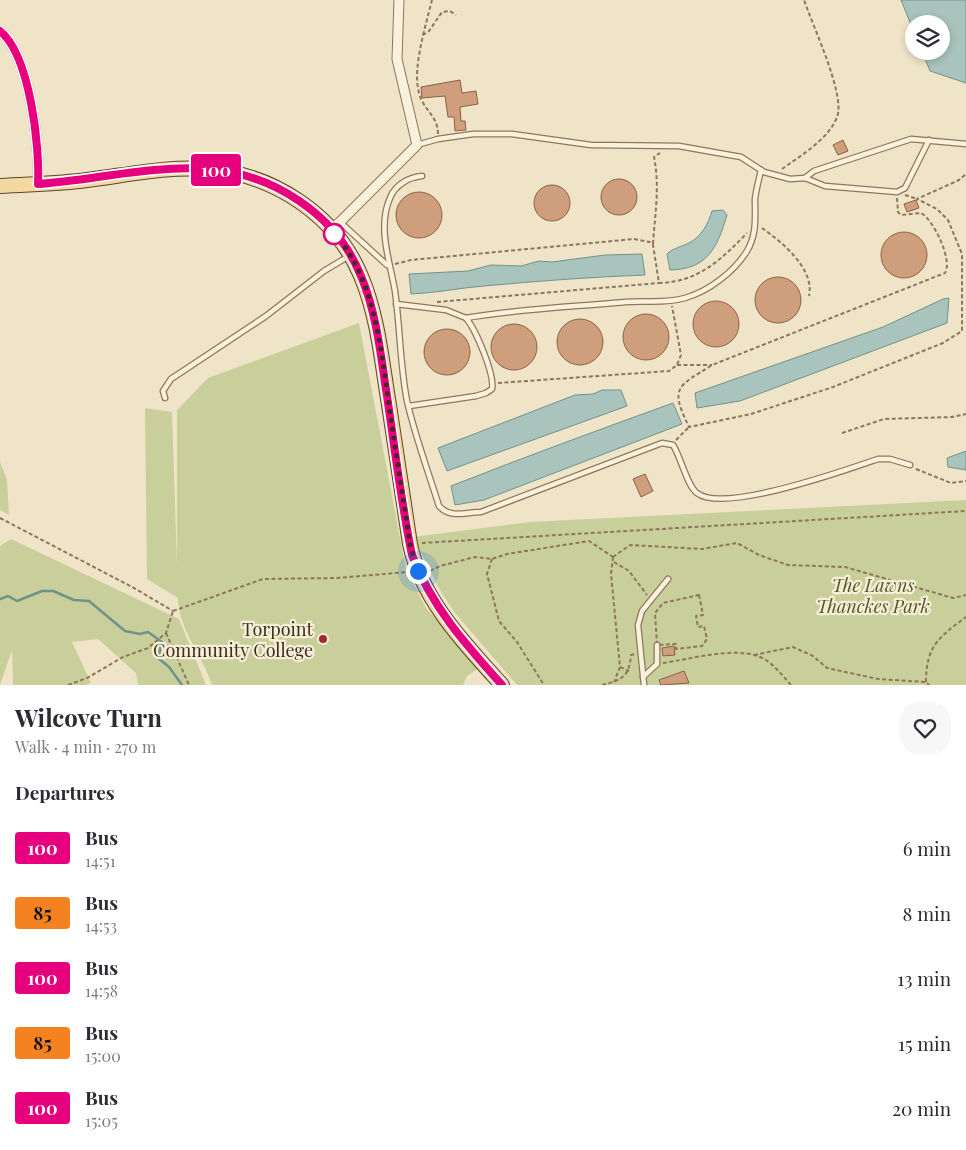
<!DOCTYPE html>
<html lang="en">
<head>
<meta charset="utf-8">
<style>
  body { margin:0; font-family:"Playfair Display",serif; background:#f7f7f7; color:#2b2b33; height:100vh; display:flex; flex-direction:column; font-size:19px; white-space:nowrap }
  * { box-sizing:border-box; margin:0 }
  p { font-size:16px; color:#7c7c81 }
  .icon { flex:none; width:28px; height:28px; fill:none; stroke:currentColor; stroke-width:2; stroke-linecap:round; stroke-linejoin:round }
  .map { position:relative; height:685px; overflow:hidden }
  .side { display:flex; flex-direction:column; background:#fff; flex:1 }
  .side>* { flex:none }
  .badge { padding:0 10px; border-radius:4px; font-size:18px; line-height:32px }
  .fabs { position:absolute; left:905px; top:15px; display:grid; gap:10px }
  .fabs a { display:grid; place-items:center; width:45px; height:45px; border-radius:50%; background:#fff; box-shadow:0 2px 8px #0003; font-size:25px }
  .you { position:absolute; width:25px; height:25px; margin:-12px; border:4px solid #fff; border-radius:50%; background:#1a73e8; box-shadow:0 0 0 8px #1a73e833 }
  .map>.badge { position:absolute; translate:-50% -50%; box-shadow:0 0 0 2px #fff }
  h2 { padding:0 15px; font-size:19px; line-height:45px }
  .round { display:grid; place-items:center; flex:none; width:52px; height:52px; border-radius:20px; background:#f7f7f7 }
  .overview { display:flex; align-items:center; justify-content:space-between; height:85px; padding:0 15px }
  h1 { font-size:24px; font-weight:700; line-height:38px }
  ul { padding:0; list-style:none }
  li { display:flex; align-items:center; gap:15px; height:65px; padding:0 15px }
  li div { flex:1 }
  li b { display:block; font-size:19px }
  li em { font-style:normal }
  li .badge { min-width:55px; font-weight:700; text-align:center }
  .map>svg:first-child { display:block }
</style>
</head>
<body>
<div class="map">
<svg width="966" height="685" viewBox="0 0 966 685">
  <rect width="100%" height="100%" fill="#f0e4c8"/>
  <g fill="#c9cf9b">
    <path d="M359,323L406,569L426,608L479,668L467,676L463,685H212C203,656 178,628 178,598L147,579L145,408L172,412L177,565V410L208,378Z"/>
    <polygon points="0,462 7,480 9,515 0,510"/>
    <polygon points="966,500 966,685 517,685 455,613 441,592 413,537 530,522"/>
    <polygon points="11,539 179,619 206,685 138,685 136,673 98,639 72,642 91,683 86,685 13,685 12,650 0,685 0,546"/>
  </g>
  <g fill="#a9c4bc" stroke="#6f938a">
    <polygon points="901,0 966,0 966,83 930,71 922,51 941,51 941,24 914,24 914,32"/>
    <path d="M723,210L727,215C717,248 708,269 670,270L667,254C673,248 681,247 689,243C702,236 708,224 712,211Z"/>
    <path d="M642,254L645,275C592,277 538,281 484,286C459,288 436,293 411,294L409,274L468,271L491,265L521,266L539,261L552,262L605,255Z"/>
    <polygon points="949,298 947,323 740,401 697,408 695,393 883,327 943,299"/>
    <polygon points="602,390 621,390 627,406 447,471 438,448 575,395 593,394"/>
    <path d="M673,403L682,424L484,500L455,505L451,486C525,457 598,430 673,403Z"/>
    <polygon points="966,451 966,470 948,467 947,458"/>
  </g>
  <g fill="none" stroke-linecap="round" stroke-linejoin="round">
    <polyline stroke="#6f938a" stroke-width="2.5" points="0,599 8,596 17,601 42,591 53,591 74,600 89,601 125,631 140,634 148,632 162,642 158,658 169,667 182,685"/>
  </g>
  <g fill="#cf9f7d" stroke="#8d5f41">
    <polygon points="460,80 462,93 476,91 478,104 460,107 461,121 465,121 466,130 455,131 454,117 448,117 445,96 422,98 421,87"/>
    <polygon points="843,140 848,151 838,155 833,145"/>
    <circle cx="619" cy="197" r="18"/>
    <circle cx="552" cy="203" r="18"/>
    <circle cx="419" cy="215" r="23"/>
    <polygon points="916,200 919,208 907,212 904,204"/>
    <circle cx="904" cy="255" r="23"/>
    <circle cx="778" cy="300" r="23"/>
    <circle cx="716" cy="324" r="23"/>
    <circle cx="646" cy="337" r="23"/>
    <circle cx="580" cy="342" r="23"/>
    <circle cx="514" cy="347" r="23"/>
    <circle cx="447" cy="352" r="23"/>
    <polygon points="645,474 653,491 641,497 633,479"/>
    <polygon points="674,646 675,655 663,656 662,648"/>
    <polygon points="684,671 689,683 661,685 659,680"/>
  </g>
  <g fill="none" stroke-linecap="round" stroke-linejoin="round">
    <g stroke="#8d765c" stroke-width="7">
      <g id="service">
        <polyline points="417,145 438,139 473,134 512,134 591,145 679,146 741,157 764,172 790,179 805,178 825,186 897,192 905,188 929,140"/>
        <path d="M422,176C409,177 395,185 390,198C377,227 390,262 395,291C400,327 400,365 407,401C415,436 428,471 439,506C450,519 466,512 481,512L662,443L673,445C681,457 687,486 697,493C723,514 846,470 878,459H890L910,465"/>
        <polyline points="805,178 814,171 911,139 966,144"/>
        <polyline points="340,222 387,265"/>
        <polyline points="396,304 446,310 466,318"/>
        <polyline points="165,398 163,391 171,379 266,316 324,271 349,256"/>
        <path d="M409,406L476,396L486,393L492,389C495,375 476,330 466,318C519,309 571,307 625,302C645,300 665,304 685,298C709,291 734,272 747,251C757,234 755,218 755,199C756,190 759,179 761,170"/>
        <polyline points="643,677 657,664 657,645"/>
        <polyline points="644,685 638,625 642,611 668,579"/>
      </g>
    </g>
    <g stroke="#8d765c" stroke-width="11">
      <g id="minor">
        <path d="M0,31C30,55 40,147 38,184"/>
        <polyline points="330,229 340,222 417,145 397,59 399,0"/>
      </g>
    </g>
    <g stroke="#5b4430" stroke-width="16">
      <path id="primary" d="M0,186C29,184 58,184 87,180C127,175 167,166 207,169C273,174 335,214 361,276C378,316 382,363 389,405C396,451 403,497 410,544C421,599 465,644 502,685"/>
    </g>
    <g stroke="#8d765c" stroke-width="2" stroke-dasharray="4 2.5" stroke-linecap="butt">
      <polyline points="423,35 432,0"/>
      <path d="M438,134C438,118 427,112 421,99C413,79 419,55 423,35L429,31L442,12L450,11L456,15"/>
      <path d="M782,169C800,156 829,139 837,117C846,96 812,24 804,0"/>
      <polyline points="905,195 917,199"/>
      <path d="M897,198L898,212L901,215L921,213C934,220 953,261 945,273L712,365C678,387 669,386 689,427L751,414L833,387L943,343L962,331V254L948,220L937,209L917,199L959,180L966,174"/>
      <path d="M762,228C782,242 815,269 809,296"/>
      <path d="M653,244C655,213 660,187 654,157L660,153"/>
      <path d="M395,264L411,260L634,239L650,242L653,245L659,283C698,282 721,260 747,233"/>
      <polyline points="437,302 659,283"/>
      <polyline points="677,365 712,365"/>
      <polyline points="498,383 669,371 677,365 681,355 672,306"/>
      <polyline points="842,433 884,419 952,417 966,414"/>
      <polyline points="676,440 689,427"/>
      <polyline points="916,469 951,483 966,481"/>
      <polyline points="0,518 134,588 173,611"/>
      <polyline points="422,543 966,511"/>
      <polyline points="613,557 630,545 702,549 737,543 759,555 788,565 845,567 953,598 966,595"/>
      <polyline points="613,557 611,574 620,667 614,682"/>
      <polyline points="492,559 487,574 499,621 517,642 544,685"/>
      <polyline points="614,562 629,571 647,595"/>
      <polyline points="430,571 440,566 475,557 492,559 507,554 589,541 613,557"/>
      <polygon points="699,595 703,615 696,616 698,627 704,626 707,639 702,646 676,649 676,644 657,645 655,613 663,603"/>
      <polyline points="173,611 263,579 337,578 408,572"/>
      <polyline points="166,633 189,685"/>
      <polyline points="754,655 793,647 813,656 827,668 878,679 926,682 929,685"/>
      <path d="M663,663C692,659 740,644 766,660C776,667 783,676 791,685"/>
      <polyline points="620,667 629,671"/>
      <path d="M926,682C926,646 939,637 966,617"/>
      <polyline points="68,685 87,678 123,657 148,648 166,633 173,611"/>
      <path d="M602,685C622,680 629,677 631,655L635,654"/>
    </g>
    <use href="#service" stroke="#faf1dc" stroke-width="4.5"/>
    <use href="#minor" stroke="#faf1dc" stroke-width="9"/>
    <use href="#primary" stroke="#f3d9a0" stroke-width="14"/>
  </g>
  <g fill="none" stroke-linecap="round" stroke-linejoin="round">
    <g stroke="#fff" stroke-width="11">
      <path id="line" d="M0,31C30,55 40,147 38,184C94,180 152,165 208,169C273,174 336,214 361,276C375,309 380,348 385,383C394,440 400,498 412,555C431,606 466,645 502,685"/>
    </g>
    <use href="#line" stroke="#e6007e" stroke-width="8"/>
    <path stroke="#3d2e20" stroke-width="5" stroke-dasharray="0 9" d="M334,234C377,278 382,360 391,418C397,460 404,502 410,544L418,571"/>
  </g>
  <circle fill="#fff" stroke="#e6007e" stroke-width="2.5" cx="334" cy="234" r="10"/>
  <circle fill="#9e2a2b" stroke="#f7eed8" stroke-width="2" cx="323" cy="639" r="5"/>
  <g text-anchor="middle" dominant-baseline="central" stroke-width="4.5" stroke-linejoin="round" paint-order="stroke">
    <g font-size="18" font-style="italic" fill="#4d5a26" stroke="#f7eed8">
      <text x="873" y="585">The Lawns<tspan x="873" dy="21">Thanckes Park</tspan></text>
    </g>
    <g font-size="18" fill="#3d2e20" stroke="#f7eed8" text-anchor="end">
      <text x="313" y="629">Torpoint<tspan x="313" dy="21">Community College</tspan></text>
    </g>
  </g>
</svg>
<div class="fabs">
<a><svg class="icon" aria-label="layers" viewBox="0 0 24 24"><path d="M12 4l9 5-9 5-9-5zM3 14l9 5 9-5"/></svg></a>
</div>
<div class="you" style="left:418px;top:571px"></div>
<b class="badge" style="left:216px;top:170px;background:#e6007e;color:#fff">100</b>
</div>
<section class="side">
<div class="overview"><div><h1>Wilcove Turn</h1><p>Walk · 4 min · 270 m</p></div><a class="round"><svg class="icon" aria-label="heart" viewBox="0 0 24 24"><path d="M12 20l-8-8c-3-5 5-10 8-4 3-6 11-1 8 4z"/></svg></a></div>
<h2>Departures</h2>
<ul>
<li><span class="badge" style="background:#e6007e;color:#fff">100</span><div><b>Bus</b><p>14:51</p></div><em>6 min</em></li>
<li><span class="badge" style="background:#f58220;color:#111">85</span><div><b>Bus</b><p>14:53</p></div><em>8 min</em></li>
<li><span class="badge" style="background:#e6007e;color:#fff">100</span><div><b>Bus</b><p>14:58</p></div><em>13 min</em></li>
<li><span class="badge" style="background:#f58220;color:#111">85</span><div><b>Bus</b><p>15:00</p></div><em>15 min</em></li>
<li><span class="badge" style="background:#e6007e;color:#fff">100</span><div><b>Bus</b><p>15:05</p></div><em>20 min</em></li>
</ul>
</section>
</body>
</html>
